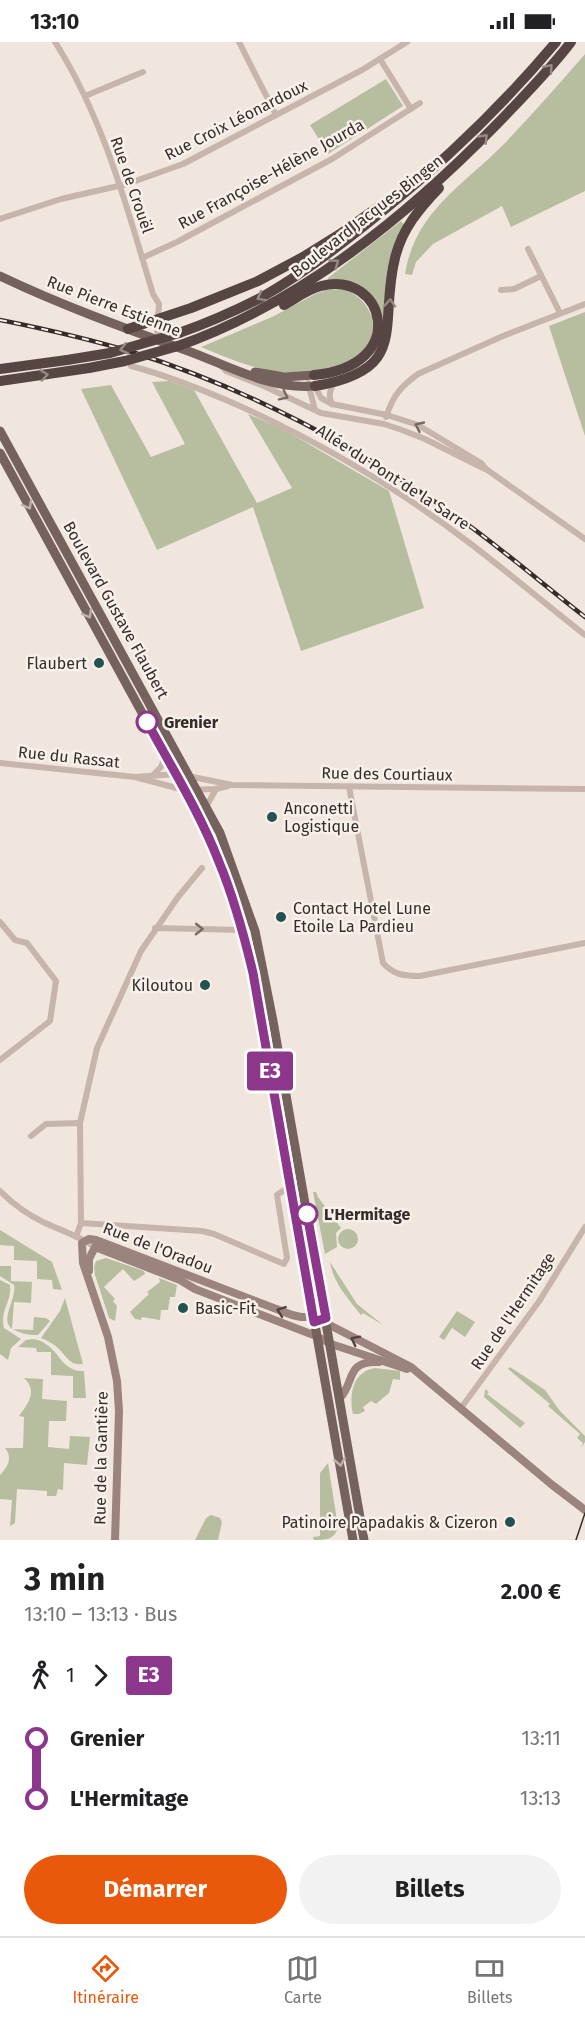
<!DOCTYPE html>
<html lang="fr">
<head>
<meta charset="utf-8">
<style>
  body { margin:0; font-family:"Fira Sans",sans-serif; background:#f2f2f2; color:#202124; height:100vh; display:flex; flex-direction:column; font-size:22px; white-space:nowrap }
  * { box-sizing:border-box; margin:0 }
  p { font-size:20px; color:#757577 }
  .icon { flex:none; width:33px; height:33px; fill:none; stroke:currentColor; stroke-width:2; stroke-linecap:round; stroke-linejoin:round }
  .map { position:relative; height:1498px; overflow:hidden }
  .side { display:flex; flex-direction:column; background:#fff; flex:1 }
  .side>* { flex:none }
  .badge { padding:0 12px; border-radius:4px; font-size:21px; line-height:39px }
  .map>.badge { position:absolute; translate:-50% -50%; box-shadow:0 0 0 3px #fff }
  .legs { display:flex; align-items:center; gap:9px; height:66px; padding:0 24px; font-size:20px }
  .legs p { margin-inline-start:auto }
  .head { display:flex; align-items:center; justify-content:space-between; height:102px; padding:0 24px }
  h1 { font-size:33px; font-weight:700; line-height:45px }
  .primary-button { display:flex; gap:12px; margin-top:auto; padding:12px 24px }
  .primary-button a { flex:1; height:69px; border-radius:36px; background:#ea580c; color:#fff; font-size:24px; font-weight:700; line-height:69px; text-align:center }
  .primary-button a+a { background:#f2f2f2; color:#202124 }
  ul { padding:0 24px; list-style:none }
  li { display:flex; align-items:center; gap:21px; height:60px; font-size:22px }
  li i { display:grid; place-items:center; width:9px; height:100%; margin:0 8px; background:currentColor }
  li i::after { content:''; width:15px; height:15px; margin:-8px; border:4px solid; border-radius:50%; background:#fff }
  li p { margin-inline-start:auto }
  li:first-child i { background:linear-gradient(#0000 50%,currentColor 0) }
  li:last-child i { background:linear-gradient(currentColor 50%,#0000 0) }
  .status { display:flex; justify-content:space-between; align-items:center; height:42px; padding:0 30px; background:#fff; direction:ltr }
  .status svg { height:16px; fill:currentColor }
  .menu { display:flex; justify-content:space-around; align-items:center; height:84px; border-top:2px solid #e0e0e0; background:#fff; font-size:16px; color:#757577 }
  .menu a { display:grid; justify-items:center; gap:3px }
  .menu .selected { color:#ea580c }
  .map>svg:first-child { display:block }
</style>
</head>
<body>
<div class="status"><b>13:10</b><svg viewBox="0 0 49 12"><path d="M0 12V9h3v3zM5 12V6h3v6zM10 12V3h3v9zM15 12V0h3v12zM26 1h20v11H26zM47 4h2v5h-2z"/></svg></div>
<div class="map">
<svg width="585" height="1498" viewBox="0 0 585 1498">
  <rect width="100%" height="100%" fill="#f0e6de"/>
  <g fill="#b7bea0">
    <path d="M585,12V149L511,185L502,164L433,202L416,220L412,233L405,232C415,170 462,144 502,104C531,74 558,43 585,12Z"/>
    <polygon points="386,37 403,64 328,112 310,83"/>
    <polygon points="401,179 404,182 386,284 371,255 329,239 328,236"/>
    <path d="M345,247C376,261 384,295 356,316C342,327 297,331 280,330C253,327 225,315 201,305L272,275L317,251L327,248Z"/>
    <polygon points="585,270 585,394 549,284"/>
    <polygon points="169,339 194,348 257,461 292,446 248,372 283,387 389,449 424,566 301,609 253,465 157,508 81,347 111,343 151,415 185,402 152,340"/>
    <polygon points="313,1150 316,1150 318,1155 341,1186 336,1191 337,1205 325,1212"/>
    <circle cx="348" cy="1197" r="10"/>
    <polygon points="0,1188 52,1220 62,1248 53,1247 52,1238 37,1237 37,1219 14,1218 14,1204 0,1203"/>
    <polygon points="106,1216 144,1229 145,1232 134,1239 123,1227 106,1243 104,1245 115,1257 113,1259 117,1264 115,1279 109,1276 95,1233 94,1225 96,1219"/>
    <path d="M330,1220L357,1262L383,1283L363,1271L361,1273C348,1257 333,1240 330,1220Z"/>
    <path d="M0,1224H11V1239L32,1240L31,1261L14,1260L12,1287L33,1288L34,1275L46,1276L50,1279L38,1293C27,1293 21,1292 11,1286C0,1277 17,1256 14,1243L0,1234Z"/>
    <polygon points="159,1236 177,1243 175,1255 170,1255 168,1268 161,1268 160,1278 142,1275 141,1278 135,1277 130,1270 149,1252 147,1250 160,1240"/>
    <path d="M0,1238L10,1243C12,1260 0,1267 4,1286L21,1297L11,1306L8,1318L0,1312Z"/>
    <path d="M65,1256L83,1322C70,1324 67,1315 59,1307C54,1302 48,1299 41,1296L60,1269Z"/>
    <polygon points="457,1269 475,1280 465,1295 452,1286 444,1298 439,1295"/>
    <path d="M34,1297C61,1303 58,1330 84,1329L86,1356H73V1334L51,1333V1310H37L36,1306L18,1305L26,1298Z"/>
    <polygon points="510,1325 545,1348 560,1369 585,1394 585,1400 581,1406 583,1401 577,1396 580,1392 548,1364 550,1362 508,1327"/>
    <path d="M375,1326L400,1329V1338L393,1337L389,1351L376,1362L371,1359L363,1365L365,1369L359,1372H353C349,1353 352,1330 375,1326Z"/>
    <path d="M24,1336L43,1337L42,1357L67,1359L66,1379H49L48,1405L69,1407L70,1394L90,1395L87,1423L64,1421L63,1448L58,1447L56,1454H47V1449L17,1447L15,1481L10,1484L12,1458L0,1457V1433C8,1425 13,1415 5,1406H23L24,1375L19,1374C28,1362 38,1349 24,1336Z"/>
    <polygon points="485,1347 489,1350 487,1352 525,1381 520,1386 484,1355"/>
    <path d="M328,1421L338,1485C335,1498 325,1498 314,1498L313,1495L320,1494V1431Z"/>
    <polygon points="211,1473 220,1476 222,1480 218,1498 195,1498 206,1476"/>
  </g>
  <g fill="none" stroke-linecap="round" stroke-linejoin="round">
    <g stroke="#c7b5ab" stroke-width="6">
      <path d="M55,0C104,77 127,166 153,252L159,262L157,289L162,298"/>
      <polyline points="239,0 276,73"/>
      <polyline points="380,17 411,67"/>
      <polyline points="85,54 143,30"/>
      <polyline points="0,177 61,157 127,142 183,122 362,28 407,0"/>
      <polyline points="528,207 560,271"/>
      <polyline points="142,216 177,200 332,117 420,61"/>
      <polyline points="501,248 514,247 541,234"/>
      <polyline points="220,323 226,329 266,345 321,371 384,382 402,388 425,397 485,427"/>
      <path d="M131,324C169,334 206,349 242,365C323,402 400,448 471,502C510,532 547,563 585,593"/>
      <path d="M334,340C330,349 328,353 332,362L387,373L418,383L481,421L486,427L585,497"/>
      <polyline points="308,341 315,368"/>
      <polyline points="315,344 321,356 332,362"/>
      <path d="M386,375C393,354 400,345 418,332L503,294L585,262"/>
      <polyline points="0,721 135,735 184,748 216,747 228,744"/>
      <polyline points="153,733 161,725 166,713"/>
      <polyline points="188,734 232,743 585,747"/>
      <polyline points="135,735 178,732"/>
      <path d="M349,745L383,921C394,933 404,934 420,934L585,901"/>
      <polyline points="206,765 216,747"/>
      <polyline points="0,880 15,898 27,901 56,939 50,979 0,1018"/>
      <polyline points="155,886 242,888"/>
      <polyline points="31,1094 46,1082 80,1081"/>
      <path d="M0,1149C13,1162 27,1172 43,1180C60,1188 79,1194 95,1205"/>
      <polyline points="81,1181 202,1189 214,1192 284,1222 287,1216 277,1153 290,1144"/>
      <polyline points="76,1195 81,1181 80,1081 97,1006 141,909 178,855 202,826"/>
      <polyline points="461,1366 540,1258 585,1185"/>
    </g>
    <g stroke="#9b847d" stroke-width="8">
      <polyline points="89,1229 89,1217 95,1205 180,1238 195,1247 316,1294 331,1302 407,1327"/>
      <path d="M340,1356C355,1341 345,1318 379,1320"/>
      <polyline points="115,1498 119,1369 117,1339 108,1295 83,1221 82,1201 89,1197 96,1198 292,1273 301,1275 314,1275 411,1325 551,1442 585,1468"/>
    </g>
    <g stroke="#76625c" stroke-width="9">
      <path d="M0,234C61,263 124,286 188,309C229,324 270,348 315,344"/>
      <polyline points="255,330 284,335 314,333"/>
      <polyline points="0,389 220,791 255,889 273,979 364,1498"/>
      <path d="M0,411L193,764C220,818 239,872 253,931L353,1498"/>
    </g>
    <g stroke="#564542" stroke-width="10">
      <path d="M284,263C295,257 308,247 321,244C384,227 412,324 314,333"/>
      <polyline points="128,287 191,266 258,239 303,215 340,192 378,165"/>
      <path d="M179,291C207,281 235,269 262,255C306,230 345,200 384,168C447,117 504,62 556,0"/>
      <path d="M178,304C302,260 407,174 498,81C523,55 549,29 571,0"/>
      <polyline points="0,327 67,318"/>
      <polyline points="0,339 89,326"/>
      <path d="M315,344C411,328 378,284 395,216C402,187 419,167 439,146"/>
    </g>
    <polyline stroke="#362c2a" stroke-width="1.5" points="576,1498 585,1471"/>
    <g stroke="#362c2a" stroke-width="4.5">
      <path id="rail" d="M0,278C45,287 89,297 132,310C239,344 341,396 434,459C487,494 535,536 585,575"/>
    </g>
    <use href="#rail" stroke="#f8f0ea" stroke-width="2" stroke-dasharray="7" stroke-linecap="butt"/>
    <g stroke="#564542" stroke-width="10">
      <polyline points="67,318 110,311 179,291"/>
      <polyline points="89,326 125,319 178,304"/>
    </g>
  </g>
  <defs><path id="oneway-chevron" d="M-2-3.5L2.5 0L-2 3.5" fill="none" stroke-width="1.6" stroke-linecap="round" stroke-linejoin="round" transform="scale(1.5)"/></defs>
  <g stroke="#978985">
    <use href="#oneway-chevron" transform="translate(549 26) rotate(-49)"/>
    <use href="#oneway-chevron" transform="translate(484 96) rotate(-46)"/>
    <use href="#oneway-chevron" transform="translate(335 221) rotate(-36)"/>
    <use href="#oneway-chevron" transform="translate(261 255) rotate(151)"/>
    <use href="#oneway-chevron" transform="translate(390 261) rotate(-86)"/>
    <use href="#oneway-chevron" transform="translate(124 307) rotate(167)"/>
    <use href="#oneway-chevron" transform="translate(44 333) rotate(-8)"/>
  </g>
  <g stroke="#776a64">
    <use href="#oneway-chevron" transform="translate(284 354) rotate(26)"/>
    <use href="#oneway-chevron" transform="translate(419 384) rotate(-155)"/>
    <use href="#oneway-chevron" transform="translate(199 887) rotate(1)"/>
  </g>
  <g stroke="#beb0aa">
    <use href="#oneway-chevron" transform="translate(28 463) rotate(61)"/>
    <use href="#oneway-chevron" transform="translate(88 572) rotate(61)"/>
    <use href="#oneway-chevron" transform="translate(340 1420) rotate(80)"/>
  </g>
  <g stroke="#4f423f">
    <use href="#oneway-chevron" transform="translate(281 1269) rotate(-160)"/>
    <use href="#oneway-chevron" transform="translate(355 1298) rotate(-153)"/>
  </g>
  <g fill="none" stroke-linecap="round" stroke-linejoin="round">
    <g stroke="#fff" stroke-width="14">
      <path id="line-1" d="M147,680C172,726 200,771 219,820C234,856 244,893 253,931L314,1280L326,1276L307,1172"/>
    </g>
    <use href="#line-1" stroke="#8c368c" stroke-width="9"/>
  </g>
  <g fill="#235351" stroke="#f8f0ea" stroke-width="2">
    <circle cx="99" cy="621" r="6"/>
    <circle cx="272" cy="775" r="6"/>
    <circle cx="281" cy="875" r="6"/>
    <circle cx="205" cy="943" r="6"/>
    <circle cx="183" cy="1266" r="6"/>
    <circle cx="510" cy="1480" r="6"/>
  </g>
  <g fill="#fff" stroke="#8c368c" stroke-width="3">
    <circle cx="147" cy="680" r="10"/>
    <circle cx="307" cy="1172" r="10"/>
  </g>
  <g text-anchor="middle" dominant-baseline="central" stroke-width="5" stroke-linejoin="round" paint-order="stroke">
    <g font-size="16" fill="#362c2a" stroke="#f8f0ea">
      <text transform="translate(236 78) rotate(-27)">Rue Croix Léonardoux</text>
      <text transform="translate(271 132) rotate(-29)">Rue Françoise-Hélène Jourda</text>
      <text transform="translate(132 143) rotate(71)">Rue de Crouël</text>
      <text transform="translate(367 174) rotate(-38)">Boulevard Jacques Bingen</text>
      <text transform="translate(114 264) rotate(21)">Rue Pierre Estienne</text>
      <text transform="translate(393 435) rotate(33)">Allée du Pont de la Sarre</text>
      <text transform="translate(116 568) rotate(61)">Boulevard Gustave Flaubert</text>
      <text transform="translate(69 715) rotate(6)">Rue du Rassat</text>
      <text transform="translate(387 732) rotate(1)">Rue des Courtiaux</text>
      <text transform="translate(158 1206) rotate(21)">Rue de l'Oradou</text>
      <text transform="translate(513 1269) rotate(-56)">Rue de l'Hermitage</text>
      <text transform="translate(101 1416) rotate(-89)">Rue de la Gantière</text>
    </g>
    <g font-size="16" fill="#362c2a" stroke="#f8f0ea" text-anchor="end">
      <text x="87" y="621">Flaubert</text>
      <text x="284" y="766" text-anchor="start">Anconetti<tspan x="284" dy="18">Logistique</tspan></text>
      <text x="293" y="866" text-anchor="start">Contact Hotel Lune<tspan x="293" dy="18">Etoile La Pardieu</tspan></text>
      <text x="193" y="943">Kiloutou</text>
      <text x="195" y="1266" text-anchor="start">Basic-Fit</text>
      <text x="498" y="1480">Patinoire Papadakis &amp; Cizeron</text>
    </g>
    <g font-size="16" font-weight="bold" fill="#362c2a" stroke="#f8f0ea" text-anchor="start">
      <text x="164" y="680">Grenier</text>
      <text x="324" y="1172">L'Hermitage</text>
    </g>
  </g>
</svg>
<b class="badge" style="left:270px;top:1029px;background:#8c368c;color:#fff">E3</b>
</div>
<section class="side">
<div class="head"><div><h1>3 min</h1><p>13:10 – 13:13 · Bus</p></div><b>2.00 €</b></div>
<div class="legs"><svg class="icon" aria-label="walk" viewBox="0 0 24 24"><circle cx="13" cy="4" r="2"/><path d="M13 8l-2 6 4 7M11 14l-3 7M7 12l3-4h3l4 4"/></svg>1<svg class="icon" aria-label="forward" viewBox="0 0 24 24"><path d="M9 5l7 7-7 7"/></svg><b class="badge" style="background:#8c368c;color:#fff">E3</b></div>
<ul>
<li><i style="color:#8c368c"></i><b>Grenier</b><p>13:11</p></li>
<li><i style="color:#8c368c"></i><b>L'Hermitage</b><p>13:13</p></li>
</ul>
<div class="primary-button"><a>Démarrer</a><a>Billets</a></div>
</section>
<nav class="menu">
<a class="selected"><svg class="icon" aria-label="directions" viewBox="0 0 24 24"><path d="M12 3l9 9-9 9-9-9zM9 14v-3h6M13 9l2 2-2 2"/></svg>Itinéraire</a>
<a><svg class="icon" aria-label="map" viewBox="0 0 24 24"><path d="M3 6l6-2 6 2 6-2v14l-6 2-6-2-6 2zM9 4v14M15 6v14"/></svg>Carte</a>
<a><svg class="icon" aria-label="tickets" viewBox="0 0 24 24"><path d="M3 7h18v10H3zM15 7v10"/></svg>Billets</a>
</nav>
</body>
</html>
